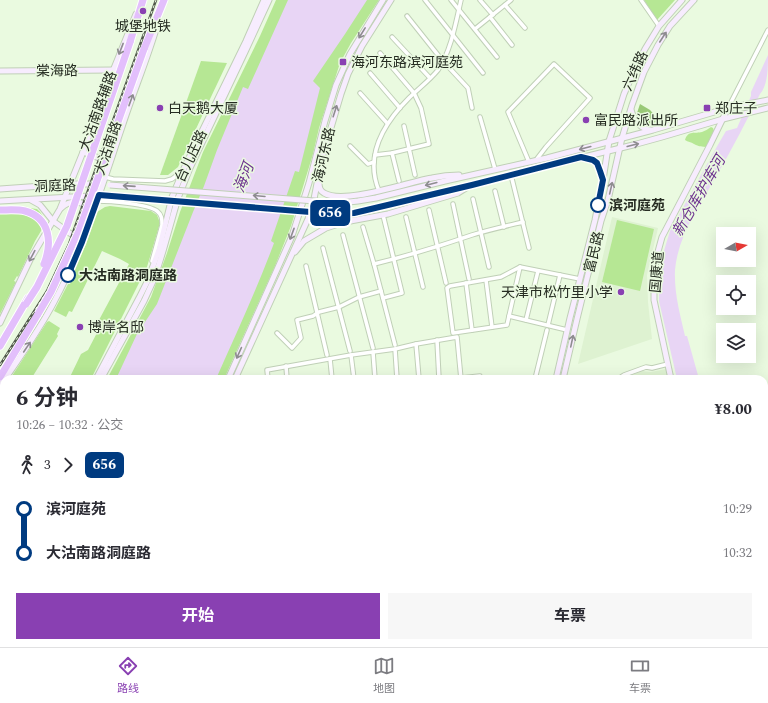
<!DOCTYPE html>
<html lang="zh">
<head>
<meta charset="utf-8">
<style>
  body { margin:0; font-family:Spectral,"Noto Sans SC",serif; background:#f7f7f7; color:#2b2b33; height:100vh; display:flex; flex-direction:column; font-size:15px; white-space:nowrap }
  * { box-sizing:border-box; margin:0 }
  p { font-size:13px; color:#7c7c81 }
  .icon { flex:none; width:22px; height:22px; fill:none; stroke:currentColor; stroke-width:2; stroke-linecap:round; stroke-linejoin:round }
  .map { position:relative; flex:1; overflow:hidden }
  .panel { position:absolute; left:0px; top:375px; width:768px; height:272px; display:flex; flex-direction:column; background:#fff; border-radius:12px 12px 0 0; box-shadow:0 4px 16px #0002 }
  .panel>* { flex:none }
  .badge { padding:0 8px; border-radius:6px; font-size:14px; line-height:26px }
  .needle { width:26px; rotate:81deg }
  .tools { position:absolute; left:716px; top:227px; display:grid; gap:8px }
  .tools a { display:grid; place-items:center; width:40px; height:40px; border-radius:0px; background:#fff; box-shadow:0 4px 16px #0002; font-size:20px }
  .map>.badge { position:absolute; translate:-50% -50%; box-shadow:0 0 0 2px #fff }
  .legs { display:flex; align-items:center; gap:6px; height:44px; padding:0 16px; font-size:13px }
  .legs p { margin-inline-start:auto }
  .summary { display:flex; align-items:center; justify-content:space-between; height:68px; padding:0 16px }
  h1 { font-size:22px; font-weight:700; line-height:30px }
  .cta { display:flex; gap:8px; margin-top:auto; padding:8px 16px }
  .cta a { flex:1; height:46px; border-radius:0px; background:#8940b2; color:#fff; font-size:16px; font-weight:700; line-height:46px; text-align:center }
  .cta a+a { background:#f7f7f7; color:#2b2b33 }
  ul { padding:0 16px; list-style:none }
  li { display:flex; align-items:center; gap:14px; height:44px; font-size:15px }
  li i { display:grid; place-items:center; width:6px; height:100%; margin:0 5px; background:currentColor }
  li i::after { content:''; width:10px; height:10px; margin:-5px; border:3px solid; border-radius:50%; background:#fff }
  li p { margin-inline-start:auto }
  li:first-child i { background:linear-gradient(#0000 50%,currentColor 0) }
  li:last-child i { background:linear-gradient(currentColor 50%,#0000 0) }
  .menu { display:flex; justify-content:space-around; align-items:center; height:56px; border-top:1px solid #e1e1e2; background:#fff; font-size:11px; color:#7c7c81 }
  .menu a { display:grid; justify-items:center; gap:2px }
  .menu .active { color:#8940b2 }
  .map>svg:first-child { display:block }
</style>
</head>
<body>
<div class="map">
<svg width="768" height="647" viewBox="0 0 768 647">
  <rect width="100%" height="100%" fill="#eafae0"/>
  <g fill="#def2d1">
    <polygon points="612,217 658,228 647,275 648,302 652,339 578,364"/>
    <polygon points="666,369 668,379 621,379 642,371 651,372"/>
  </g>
  <g fill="#b6e794">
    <polygon points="276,0 379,0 351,43 340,63 319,128 313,154 291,226 275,266 224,379 107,379 151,297 167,253 180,212 203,152 260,36"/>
    <polygon points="644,0 675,0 657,20"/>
    <polygon points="201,61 227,63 178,167 168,175 160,175"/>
    <path d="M711,127L713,128L714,131L706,147C699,146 700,147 694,144C691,142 688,142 685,140C688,130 695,134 702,132C705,131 708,129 711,127Z"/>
    <polygon points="110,206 151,211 157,215 160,223 147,267 91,379 69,379 81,354 88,350 99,329 99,320 129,264 120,259 102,251 72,312 69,311 66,317 54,311 68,284 70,284 71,282 69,281 86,244 97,212 105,207"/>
    <polygon points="29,208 37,209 40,212 44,218 43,224 41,231 35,241 18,277 17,276 14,281 16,282 0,314 0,212"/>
    <polygon points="617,220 654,229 640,291 602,282"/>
    <polygon points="49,321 60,328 57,334 58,336 31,379 10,379 47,322"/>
    <polygon points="4,390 4,549 0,548 0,396"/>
    <polygon points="267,643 326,643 325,647 284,647"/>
    <polygon points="586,643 729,643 710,647 587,647"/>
  </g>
  <polygon fill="#99c977" points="640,104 650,110 660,121 649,124 641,121 637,113"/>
  <g fill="#e8d5f5">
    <path d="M288,0H367L345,34L313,81L320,88L299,172L295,171L271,241L274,243C257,289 236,334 216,379H116L137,334L157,304L193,212L204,186L217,150L243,87L248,89Z"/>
    <path d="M768,55C768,68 768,85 760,94C746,122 732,149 717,175C700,205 678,235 675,270C674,293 680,314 685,336H687L699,379H677L659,301V285L661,261L666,244L670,231L712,155L726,131L737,128L751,96V92Z"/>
    <polygon points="32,643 125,643 123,647 32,647"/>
  </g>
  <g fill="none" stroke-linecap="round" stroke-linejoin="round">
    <g stroke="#c0d0b7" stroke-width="5.5">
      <g id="street">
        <polyline points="425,0 483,73"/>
        <polyline points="451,0 497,57"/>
        <polyline points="480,0 493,15"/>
        <polyline points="641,0 659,26"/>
        <polyline points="505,5 525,28"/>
        <polyline points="407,16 442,60 468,88 472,108"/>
        <polyline points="490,17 512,45"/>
        <polyline points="475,29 511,0"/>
        <polyline points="392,37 430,78"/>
        <polyline points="370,73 400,108"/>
        <polyline points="360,93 387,123"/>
        <polyline points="728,108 768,30"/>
        <polyline points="480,117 495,169"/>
        <polyline points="404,126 415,175"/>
        <polyline points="350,146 368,164 374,162"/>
        <polyline points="392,153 399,181"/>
        <polyline points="375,155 392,153 429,144 421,108 414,93 380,53"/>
        <polyline points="529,162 508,112 554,64 590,98 546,147 536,160"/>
        <polyline points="511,175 529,248"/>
        <polyline points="105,177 113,179 165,181 172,179 176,176"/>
        <path d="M379,191C364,155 384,123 409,98C418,89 430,80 438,70C451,51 456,22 461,0"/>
        <polyline points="495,191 504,227"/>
        <polyline points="473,199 489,267"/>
        <path d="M97,201C109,201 148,204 157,211C162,215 162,219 162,225L152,261"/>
        <polyline points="453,204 469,279"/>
        <polyline points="429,210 446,283"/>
        <polyline points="406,217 423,287"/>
        <polyline points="363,227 374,264 395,345"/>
        <polyline points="343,235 373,348"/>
        <polyline points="323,248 350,351"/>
        <path d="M374,264C407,256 440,246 472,235C488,230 506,226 523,222"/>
        <polyline points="306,266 327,355"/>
        <polyline points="486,280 492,327"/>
        <polyline points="466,283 472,330"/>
        <polyline points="383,298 402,293 383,215"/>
        <polyline points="509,316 507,325 453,333 447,288 450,286 501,277 520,267"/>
        <polyline points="526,320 538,271"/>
        <polyline points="548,325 560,275"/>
        <polyline points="567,330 509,316 520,267 580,279"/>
        <polyline points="277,333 292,348 301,338 297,320 313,316 319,312 339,307 359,297 381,291"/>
        <polyline points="437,340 439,379"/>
        <polyline points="416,344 419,379"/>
        <polyline points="395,349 397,379"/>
        <polyline points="373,352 375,379"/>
        <polyline points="351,355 354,379"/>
        <polyline points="330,359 332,379"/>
        <polyline points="286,366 287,379"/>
        <polyline points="268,379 267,370 351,355 395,349 416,344 457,337 461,379"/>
        <polyline points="451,379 480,376 480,379"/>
        <polyline points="535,379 547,330"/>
        <polyline points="618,379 624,375 646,367 652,368 668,364"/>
        <polyline points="0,477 4,485"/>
        <polyline points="0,626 4,632"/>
        <polyline points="764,637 768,636"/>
        <polyline points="358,643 358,647"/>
        <polyline points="415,643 416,647"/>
        <polyline points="438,643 439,647"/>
        <polyline points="460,643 462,647"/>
        <polyline points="482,643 484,647"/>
        <polyline points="508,643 510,647"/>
        <polyline points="736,645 743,643"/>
        <polyline points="223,647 224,643"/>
        <polyline points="262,647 263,643"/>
        <polyline points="327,647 328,643"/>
      </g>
    </g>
    <g stroke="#c0d0b7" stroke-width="7">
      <g id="secondary">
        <polyline points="0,71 113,70"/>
        <path d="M631,110C634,120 639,128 650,130"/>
        <polyline points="83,152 107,161"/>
        <path d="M584,158C598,160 599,166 602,178"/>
        <path d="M319,183C319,187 320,191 324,193C344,205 408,182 432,178C441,176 450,175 459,175"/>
        <polyline points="0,189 70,184 99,184"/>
        <polyline points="31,200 40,205 53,221 82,242"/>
        <polyline points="0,201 107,195"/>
        <polyline points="340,203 358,201 376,198 445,181 547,158 653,130 728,108 768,100"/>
        <path d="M61,208C69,201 81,198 88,210"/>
        <polyline points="338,214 354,213 633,145 662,137 723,119 768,108"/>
        <polyline points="295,252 304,241 326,228 345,222 388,214 458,193 466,188"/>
        <polyline points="0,323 31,258 60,209 83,152 106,88 136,14"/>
        <path d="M5,379C22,354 40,329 54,302C84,246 102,186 122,127C133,93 147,60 157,26"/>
        <polyline points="96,379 113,347 139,298 147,282 159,250 172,197 185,166 246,41 264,0"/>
        <polyline points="101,379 144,301 155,277 163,251 178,198 190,168 245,52 269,0"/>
        <polyline points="228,379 292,236 309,183 325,121 336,85 350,54 383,0"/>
        <polyline points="235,379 308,219 314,199 322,158 341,94 348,74 362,46 391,0"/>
        <polyline points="556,379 570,318 595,220 603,180 609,141 624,94 633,73 645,49 659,26 682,0"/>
        <polyline points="563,379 577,319 601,221 608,200 622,138 632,105 644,72 658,45 670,26 694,0"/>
        <polyline points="671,379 654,300 654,280 656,259 662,237 710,145 728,108"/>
        <polyline points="0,387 4,380"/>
        <polyline points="560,643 561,647"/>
        <polyline points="568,643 569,647"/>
        <polyline points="574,643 575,647"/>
        <polyline points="579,643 581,647"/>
        <polyline points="8,647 8,643"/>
        <polyline points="16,647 16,643"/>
        <polyline points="142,647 143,643"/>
        <polyline points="151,647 151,643"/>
        <polyline points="725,647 736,645"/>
      </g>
    </g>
    <g stroke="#fff" stroke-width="9">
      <g id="highway">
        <polyline points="130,42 143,0"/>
        <polyline points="144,49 164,0"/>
        <polyline points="0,346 28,298"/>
        <polyline points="0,377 38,314"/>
        <polyline points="0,467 4,468"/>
        <polyline points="0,530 4,535"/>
        <polyline points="0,560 4,572"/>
        <polyline points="0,594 4,602"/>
        <polyline points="28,643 31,647"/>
        <polyline points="42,643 45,647"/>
      </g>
    </g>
    <use href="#street" stroke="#fff" stroke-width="3.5"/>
    <use href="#secondary" stroke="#f7ecfe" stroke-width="5"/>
    <use href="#highway" stroke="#e3bffc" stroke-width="7"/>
    <g stroke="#50584b" stroke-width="2.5">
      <polyline id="rail" points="0,365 47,291 69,244 156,0"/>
    </g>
    <use href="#rail" stroke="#eafae0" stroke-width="1" stroke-dasharray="3" stroke-linecap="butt"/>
    <g stroke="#c0d0b7" stroke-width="7" stroke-linecap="butt">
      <g id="secondary-bridge">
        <polyline points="110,185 340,203"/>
        <polyline points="107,195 338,214"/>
      </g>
    </g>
    <g stroke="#fff" stroke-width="9" stroke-linecap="butt">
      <g id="highway-bridge">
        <path d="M0,210C8,210 17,209 25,211C51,218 52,244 44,264"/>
        <polyline points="26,304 37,287 67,226 130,42"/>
        <polyline points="38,314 51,292 79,231 144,49"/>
      </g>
    </g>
    <use href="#secondary-bridge" stroke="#f7ecfe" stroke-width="5"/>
    <use href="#highway-bridge" stroke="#e3bffc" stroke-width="7"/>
  </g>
  <defs><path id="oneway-shaft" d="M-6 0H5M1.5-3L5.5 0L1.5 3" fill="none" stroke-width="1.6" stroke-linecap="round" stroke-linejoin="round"/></defs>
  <g stroke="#8e8c90">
    <use href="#oneway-shaft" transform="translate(362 33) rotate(122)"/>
    <use href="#oneway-shaft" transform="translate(663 37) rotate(-57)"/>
    <use href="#oneway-shaft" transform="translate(121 49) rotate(111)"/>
    <use href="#oneway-shaft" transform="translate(131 100) rotate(-70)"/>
    <use href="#oneway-shaft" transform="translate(335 111) rotate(-72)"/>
    <use href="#oneway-shaft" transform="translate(633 145) rotate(-14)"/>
    <use href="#oneway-shaft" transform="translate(585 148) rotate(165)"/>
    <use href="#oneway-shaft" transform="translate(431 184) rotate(166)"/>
    <use href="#oneway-shaft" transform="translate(129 186) rotate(-176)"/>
    <use href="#oneway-shaft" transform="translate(611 188) rotate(-77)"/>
    <use href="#oneway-shaft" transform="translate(259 196) rotate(-175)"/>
    <use href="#oneway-shaft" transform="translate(292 234) rotate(110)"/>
    <use href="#oneway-shaft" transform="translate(32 256) rotate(118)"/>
    <use href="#oneway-shaft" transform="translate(572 341) rotate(-78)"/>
    <use href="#oneway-shaft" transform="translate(27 347) rotate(-56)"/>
    <use href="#oneway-shaft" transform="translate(239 353) rotate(114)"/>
  </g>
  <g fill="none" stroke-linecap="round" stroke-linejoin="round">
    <g stroke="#fff" stroke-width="9">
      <polyline id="line-1" points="68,275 82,242 99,195 323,213 338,214 354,213 472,185 581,157 593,160 597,163 600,171 603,180 598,205"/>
    </g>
    <use href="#line-1" stroke="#003b80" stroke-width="6"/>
  </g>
  <g fill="#8940b2" stroke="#eafae0" stroke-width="1.5">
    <circle cx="143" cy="11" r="4"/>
    <rect x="339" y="58" width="8" height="8" rx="2"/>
    <circle cx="160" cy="108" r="4"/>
    <rect x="703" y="104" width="8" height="8" rx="2"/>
    <circle cx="586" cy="120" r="4"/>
    <circle cx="621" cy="292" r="4"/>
    <circle cx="80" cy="327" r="4"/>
  </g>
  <g fill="#fff" stroke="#003b80" stroke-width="2">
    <circle cx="598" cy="205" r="7"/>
    <circle cx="68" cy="275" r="7"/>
  </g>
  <g text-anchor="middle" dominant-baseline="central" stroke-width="3" stroke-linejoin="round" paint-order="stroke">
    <g font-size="14" fill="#262c22" stroke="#eafae0" text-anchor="start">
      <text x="143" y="26" text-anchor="middle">城堡地铁</text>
      <text x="351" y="62">海河东路滨河庭苑</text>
      <text x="168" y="108">白天鹅大厦</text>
      <text x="715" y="108">郑庄子</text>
      <text x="594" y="120">富民路派出所</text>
      <text x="613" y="292" text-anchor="end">天津市松竹里小学</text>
      <text x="88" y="327">博岸名邸</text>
    </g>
    <g font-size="14" fill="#262c22" stroke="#eafae0">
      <text transform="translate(57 71) rotate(-1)">棠海路</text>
      <text transform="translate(635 71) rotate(-65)">六纬路</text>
      <text transform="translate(98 111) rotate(-70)">大沽南路辅路</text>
      <text transform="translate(108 148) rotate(-71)">大沽南路</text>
      <text transform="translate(324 155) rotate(-77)">海河东路</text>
      <text transform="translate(191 156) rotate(-65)">台儿庄路</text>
      <text transform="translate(55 186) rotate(-3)">洞庭路</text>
      <text transform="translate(594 252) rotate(-76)">富民路</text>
      <text transform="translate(657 272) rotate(-85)">国康道</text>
    </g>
    <g font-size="14" font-weight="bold" fill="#262c22" stroke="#eafae0" text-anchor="start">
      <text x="609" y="205">滨河庭苑</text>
      <text x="79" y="275">大沽南路洞庭路</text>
    </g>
    <g font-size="15" font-style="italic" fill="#6f3490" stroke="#eafae0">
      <text transform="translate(244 178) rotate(-69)">海河</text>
      <text transform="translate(699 196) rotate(-60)">新仓库护库河</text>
    </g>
  </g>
</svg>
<div class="tools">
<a><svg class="needle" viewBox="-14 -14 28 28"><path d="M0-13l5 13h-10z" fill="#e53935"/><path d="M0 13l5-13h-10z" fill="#7c7c81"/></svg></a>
<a><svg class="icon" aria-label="locate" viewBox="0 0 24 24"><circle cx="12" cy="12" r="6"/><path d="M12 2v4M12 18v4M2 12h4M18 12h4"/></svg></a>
<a><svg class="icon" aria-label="layers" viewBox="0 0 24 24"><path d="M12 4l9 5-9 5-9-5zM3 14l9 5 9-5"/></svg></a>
</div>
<b class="badge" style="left:330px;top:213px;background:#003b80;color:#fff">656</b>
<section class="panel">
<div class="summary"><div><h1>6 分钟</h1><p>10:26 – 10:32 · 公交</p></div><b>¥8.00</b></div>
<div class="legs"><svg class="icon" aria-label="walk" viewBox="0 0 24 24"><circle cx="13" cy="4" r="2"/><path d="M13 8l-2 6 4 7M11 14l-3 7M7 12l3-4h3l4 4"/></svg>3<svg class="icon" aria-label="forward" viewBox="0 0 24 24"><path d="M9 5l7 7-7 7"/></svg><b class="badge" style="background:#003b80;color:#fff">656</b></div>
<ul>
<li><i style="color:#003b80"></i><b>滨河庭苑</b><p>10:29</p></li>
<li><i style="color:#003b80"></i><b>大沽南路洞庭路</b><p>10:32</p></li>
</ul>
<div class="cta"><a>开始</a><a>车票</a></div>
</section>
</div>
<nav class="menu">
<a class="active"><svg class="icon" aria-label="directions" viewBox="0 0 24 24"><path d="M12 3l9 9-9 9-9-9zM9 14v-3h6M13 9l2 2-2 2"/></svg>路线</a>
<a><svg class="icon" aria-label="map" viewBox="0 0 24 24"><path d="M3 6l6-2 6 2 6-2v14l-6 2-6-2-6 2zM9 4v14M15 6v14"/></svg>地图</a>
<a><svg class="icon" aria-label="tickets" viewBox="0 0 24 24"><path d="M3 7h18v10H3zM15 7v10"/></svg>车票</a>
</nav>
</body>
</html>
